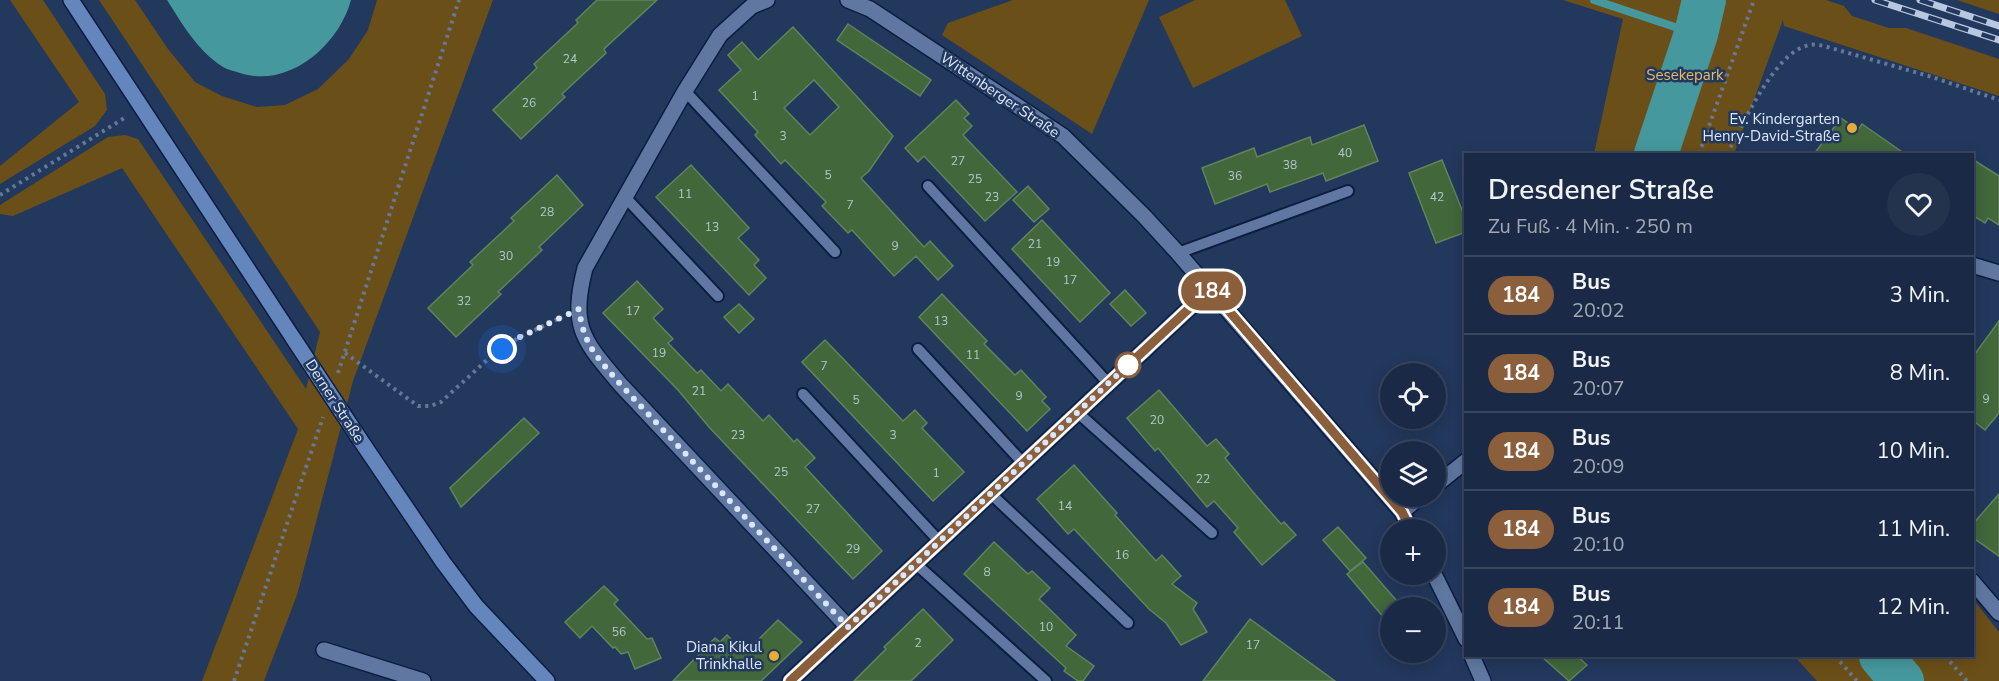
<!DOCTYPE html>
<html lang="de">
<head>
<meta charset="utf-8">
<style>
  body { margin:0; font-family:"Nunito Sans",sans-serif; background:#23324d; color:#f1f3f6; height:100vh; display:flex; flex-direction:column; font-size:22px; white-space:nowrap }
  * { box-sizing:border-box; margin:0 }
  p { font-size:20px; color:#9fa7b3 }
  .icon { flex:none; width:33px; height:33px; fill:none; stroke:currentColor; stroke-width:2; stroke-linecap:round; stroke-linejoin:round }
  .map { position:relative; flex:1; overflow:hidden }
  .sheet { position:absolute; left:1464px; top:153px; width:510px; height:504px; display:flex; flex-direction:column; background:#1a2a46; border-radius:0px; box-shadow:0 3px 15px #0003,0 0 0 2px #38465f }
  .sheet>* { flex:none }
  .badge { padding:0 12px; border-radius:20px; font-size:21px; line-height:39px }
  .fabs { position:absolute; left:1380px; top:363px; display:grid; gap:12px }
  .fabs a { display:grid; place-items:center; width:66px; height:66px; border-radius:50%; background:#1a2a46; box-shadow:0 3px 15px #0003,0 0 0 2px #38465f; font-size:30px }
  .you { position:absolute; width:30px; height:30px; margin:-15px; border:4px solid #fff; border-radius:50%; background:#1a73e8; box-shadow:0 0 0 9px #1a73e833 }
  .map>.badge { position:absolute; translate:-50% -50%; box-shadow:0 0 0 3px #fff }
  .round { display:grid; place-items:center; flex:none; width:63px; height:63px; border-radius:32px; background:#23324d }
  .headline { display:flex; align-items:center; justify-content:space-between; height:102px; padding:0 24px }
  h1 { font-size:28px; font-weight:600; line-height:45px }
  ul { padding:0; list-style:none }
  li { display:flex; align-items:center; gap:18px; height:78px; padding:0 24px; border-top:2px solid #38465f }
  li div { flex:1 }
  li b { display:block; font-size:22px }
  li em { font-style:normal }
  li .badge { min-width:66px; font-weight:700; text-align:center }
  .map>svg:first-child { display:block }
</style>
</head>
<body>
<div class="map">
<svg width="1999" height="681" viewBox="0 0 1999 681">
  <rect width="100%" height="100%" fill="#23385d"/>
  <g fill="#6b4f18">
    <polygon points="10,0 43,0 105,94 107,110 95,126 0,184 0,166 79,102"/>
    <polygon points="99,0 135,0 168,49 195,82 222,96 257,107 285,105 318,89 349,59 368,30 377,0 493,0 353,381 297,595 264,681 202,681 298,429 122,168 13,216 0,214 0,205 108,137 125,135 138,139 306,389 320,332"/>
    <polygon points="1013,0 1149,0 1092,134 942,35 948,23"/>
    <polygon points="1195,0 1285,0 1302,36 1193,88 1159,17"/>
    <polygon points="1563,0 1826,0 1844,6 1852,16 1889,28 1906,28 1999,59 1999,96 1784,26 1783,20 1734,154 1594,154 1623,19"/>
    <polygon points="1957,0 1999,0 1999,14"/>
    <polygon points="1973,599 1999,632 1999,681 1817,681 1794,656 1972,656"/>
  </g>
  <path fill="#45989d" d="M167,0H351C339,45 289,89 240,73C235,71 228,70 223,67C197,50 183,25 167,0Z"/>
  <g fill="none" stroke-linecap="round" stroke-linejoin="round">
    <polyline stroke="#45989d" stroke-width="8" points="1594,0 1696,34"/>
    <g stroke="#45989d" stroke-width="44">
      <polyline points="1656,154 1696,34 1704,0"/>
      <polyline points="1881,656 1902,681"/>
    </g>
  </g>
  <g fill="#41673b" stroke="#62835c" stroke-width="1.5" fill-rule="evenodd">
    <polygon points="597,0 657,0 604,49 606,53 562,94 565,97 521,139 493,110 537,68 534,64 578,23 576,20"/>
    <polygon points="848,24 931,80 920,96 837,40"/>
    <path d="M793,27L893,136L869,171L861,178L924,247L930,241L953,266L938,280L916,256L894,276L852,230L848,233L822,206L826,202L785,160L781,164L755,135L758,132L719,90L741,70L728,55L742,42L758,60ZM814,80L839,107L810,135L784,108Z"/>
    <polygon points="956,100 969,114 964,118 972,126 963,135 1017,192 985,221 924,156 918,162 905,148"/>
    <polygon points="1841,118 1858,130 1862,124 1905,154 1814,154"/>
    <polygon points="1364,125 1378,161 1326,181 1323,173 1270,192 1267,184 1215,204 1202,168 1254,148 1257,157 1310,137 1312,145"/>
    <polygon points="1972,159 1999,176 1999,225 1988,218 1985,223 1972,215"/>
    <polygon points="1442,160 1466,220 1466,232 1436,243 1409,173"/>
    <polygon points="691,165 749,228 738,238 759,260 754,265 766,278 749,295 656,197"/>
    <polygon points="557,175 583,205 539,247 542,250 498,292 501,294 456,337 428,308 473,265 470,262 514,221 511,218"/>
    <polygon points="1028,186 1049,209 1034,222 1013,200"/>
    <polygon points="1042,220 1110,293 1080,322 1012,249"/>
    <polygon points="637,281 663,309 653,318 673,339 668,343 697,373 701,370 721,391 728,384 763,421 769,415 794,442 797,439 815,458 805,467 882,551 853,579 709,427 678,390 603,313"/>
    <polygon points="1125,290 1146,313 1131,326 1110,304"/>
    <polygon points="942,294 987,341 984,344 1015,375 1021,370 1046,397 1042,401 1050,409 1027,431 919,317"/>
    <polygon points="739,304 754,319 739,333 724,317"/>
    <polygon points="1999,321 1999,413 1985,430 1972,420 1972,358"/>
    <polygon points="825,340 903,421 915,410 927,423 922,428 964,472 933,501 802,362"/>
    <polygon points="1159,390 1207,446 1216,439 1229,454 1225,458 1253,492 1281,524 1284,522 1296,535 1262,565 1234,532 1238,528 1214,501 1207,507 1158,448 1155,451 1127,418"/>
    <polygon points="524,418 539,433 461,507 450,488"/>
    <polygon points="1074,465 1117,513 1115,515 1156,561 1162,555 1181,576 1172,584 1197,603 1193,609 1207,632 1181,645 1166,623 1149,609 1074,529 1068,534 1037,499"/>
    <polygon points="1999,494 1999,556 1972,537 1972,525"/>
    <polygon points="1338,527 1366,558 1350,571 1323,540"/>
    <polygon points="994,542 1028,574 1032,571 1050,588 1039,599 1076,635 1066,646 1094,666 1083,681 1078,681 1064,671 1066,668 964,574"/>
    <polygon points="1363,562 1403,608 1390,608 1390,625 1347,574"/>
    <polygon points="604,586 618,600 614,604 647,639 652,638 661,658 635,669 628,652 621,654 615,647 613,648 592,626 580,638 565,622"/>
    <polygon points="923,609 953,640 911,681 854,681 886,649 884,647"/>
    <polygon points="1250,619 1335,681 1203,681"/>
    <polygon points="778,620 802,642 761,681 673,681 715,638 720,642 727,635 745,653"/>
    <polygon points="1541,656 1577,656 1587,665 1569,681"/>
  </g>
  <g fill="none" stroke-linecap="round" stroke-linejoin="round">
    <g stroke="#0b1e41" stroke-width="14">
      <g id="lane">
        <polyline points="685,91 835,252"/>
        <polyline points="928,186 1109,384"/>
        <polyline points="625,197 718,296"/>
        <polyline points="1178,253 1348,191"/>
        <polyline points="918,349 1023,463"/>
        <polyline points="803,394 939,541"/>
        <polyline points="1077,412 1212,533"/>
        <polyline points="990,493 1128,623"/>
        <polyline points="915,563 1046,681"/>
      </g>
    </g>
    <g stroke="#0b1e41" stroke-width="18">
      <g id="street">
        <path d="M767,0L752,6L720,35L685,91L585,268C570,328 583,340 620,384L848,627"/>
        <polyline points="848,0 870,9 1063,136 1144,216 1178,253 1402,512 1411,530"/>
        <polyline points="1972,265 1999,273"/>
        <polyline points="1436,485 1466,461"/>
        <polyline points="1402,512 1421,496"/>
        <polyline points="1434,574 1466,639"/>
        <polyline points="1972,581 1999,613"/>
        <polyline points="324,650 423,681"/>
        <polyline points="1472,656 1483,681"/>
        <polyline points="790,681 1210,289"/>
      </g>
    </g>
    <g stroke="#0b1e41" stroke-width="18">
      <g id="secondary">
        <polyline points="71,0 293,338"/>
        <polyline points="359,438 443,562 476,606 547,681"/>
      </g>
    </g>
    <g stroke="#667898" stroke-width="4" stroke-dasharray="3 4.5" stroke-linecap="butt">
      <polyline points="1699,154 1754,0"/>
      <path d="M1727,154C1743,125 1775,50 1810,45C1814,44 1819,45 1824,46L1932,77L1999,100"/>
      <polyline points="0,195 126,117"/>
      <polyline points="345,353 418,406 430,406 441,402 487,360 518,338 562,317"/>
      <polyline points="338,373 459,0"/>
      <polyline points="1835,656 1857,681"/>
      <polyline points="1945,656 1967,681"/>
      <polyline points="234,681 323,417"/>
    </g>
    <use href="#lane" stroke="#6078a1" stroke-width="10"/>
    <use href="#street" stroke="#6078a1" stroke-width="15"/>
    <use href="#secondary" stroke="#6586bd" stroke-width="15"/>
    <g stroke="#b8c8e1" stroke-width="7">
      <g id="rail">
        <polyline points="1875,0 1999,40"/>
        <polyline points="1920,0 1999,26"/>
      </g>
    </g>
    <use href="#rail" stroke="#23385d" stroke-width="4.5" stroke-dasharray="14" stroke-linecap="butt"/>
    <g stroke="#0b1e41" stroke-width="18" stroke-linecap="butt">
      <polyline id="secondary-bridge" points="293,338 359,438"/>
    </g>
    <use href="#secondary-bridge" stroke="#6586bd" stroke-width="15"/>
  </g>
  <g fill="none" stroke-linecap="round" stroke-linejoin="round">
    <g stroke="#fff" stroke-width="14">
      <polyline id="line" points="790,681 1210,289 1402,512 1411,530"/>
    </g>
    <use href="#line" stroke="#8b5e3c" stroke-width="9"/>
    <path stroke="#d9e7fe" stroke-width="6" stroke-dasharray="0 10.8" d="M502,349L518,338L579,309C584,347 597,356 620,384L848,627L1128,365"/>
  </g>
  <g fill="#e6ac36" stroke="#23385d" stroke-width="2">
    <circle cx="1852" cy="128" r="6"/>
    <circle cx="774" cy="656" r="6"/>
  </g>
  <circle fill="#fff" stroke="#8b5e3c" stroke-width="3" cx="1128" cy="365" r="12"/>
  <g text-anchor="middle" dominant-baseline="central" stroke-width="5" stroke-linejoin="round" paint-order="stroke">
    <g font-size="12" fill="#b3c7cd">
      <text x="570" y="59">24</text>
      <text x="755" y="96">1</text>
      <text x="529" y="103">26</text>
      <text x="783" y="136">3</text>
      <text x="1345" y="153">40</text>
      <text x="958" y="161">27</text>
      <text x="1290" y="165">38</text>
      <text x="828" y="175">5</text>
      <text x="1235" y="176">36</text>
      <text x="975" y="179">25</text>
      <text x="685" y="194">11</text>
      <text x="992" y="197">23</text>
      <text x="1437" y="197">42</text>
      <text x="850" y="205">7</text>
      <text x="547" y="212">28</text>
      <text x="712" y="227">13</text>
      <text x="1035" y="244">21</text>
      <text x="895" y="246">9</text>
      <text x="506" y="256">30</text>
      <text x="1053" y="262">19</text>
      <text x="1070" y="280">17</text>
      <text x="464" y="301">32</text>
      <text x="633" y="311">17</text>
      <text x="941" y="321">13</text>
      <text x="659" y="353">19</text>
      <text x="973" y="355">11</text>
      <text x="824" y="366">7</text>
      <text x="699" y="391">21</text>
      <text x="1019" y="396">9</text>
      <text x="1986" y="399">9</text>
      <text x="856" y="400">5</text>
      <text x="1157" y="420">20</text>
      <text x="738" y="435">23</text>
      <text x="893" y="435">3</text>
      <text x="781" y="472">25</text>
      <text x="936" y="473">1</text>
      <text x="1203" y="479">22</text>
      <text x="1065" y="506">14</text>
      <text x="813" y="509">27</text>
      <text x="853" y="549">29</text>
      <text x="1122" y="555">16</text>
      <text x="987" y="572">8</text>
      <text x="1046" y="627">10</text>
      <text x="619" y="632">56</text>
      <text x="918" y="643">2</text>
      <text x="1253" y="645">17</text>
    </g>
    <g font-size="15" fill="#e7bb6c" stroke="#23385d">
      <text x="1685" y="75">Sesekepark</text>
    </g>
    <g font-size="15" fill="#d9e7fe" stroke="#23385d">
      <text transform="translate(1000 95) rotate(34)">Wittenberger Straße</text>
      <text transform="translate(335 401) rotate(57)">Derner Straße</text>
    </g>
    <g font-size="15" fill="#d9e7fe" stroke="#23385d" text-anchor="end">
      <text x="1840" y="119">Ev. Kindergarten<tspan x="1840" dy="17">Henry-David-Straße</tspan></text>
      <text x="762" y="647">Diana Kikul<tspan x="762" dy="17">Trinkhalle</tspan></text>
    </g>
  </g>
</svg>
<div class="fabs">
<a><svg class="icon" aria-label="locate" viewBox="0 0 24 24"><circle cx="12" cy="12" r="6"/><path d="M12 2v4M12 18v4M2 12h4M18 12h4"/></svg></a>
<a><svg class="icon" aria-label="layers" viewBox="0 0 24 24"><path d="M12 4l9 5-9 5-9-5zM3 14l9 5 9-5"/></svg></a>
<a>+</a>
<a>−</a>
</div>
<div class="you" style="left:502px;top:349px"></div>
<b class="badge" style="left:1212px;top:291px;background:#8b5e3c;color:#fff">184</b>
<section class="sheet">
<div class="headline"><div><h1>Dresdener Straße</h1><p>Zu Fuß · 4 Min. · 250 m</p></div><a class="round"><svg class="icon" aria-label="heart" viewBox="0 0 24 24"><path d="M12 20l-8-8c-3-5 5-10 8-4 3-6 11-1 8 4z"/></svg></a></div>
<ul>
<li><span class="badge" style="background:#8b5e3c;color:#fff">184</span><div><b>Bus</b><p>20:02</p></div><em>3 Min.</em></li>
<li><span class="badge" style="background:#8b5e3c;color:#fff">184</span><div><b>Bus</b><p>20:07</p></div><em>8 Min.</em></li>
<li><span class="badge" style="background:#8b5e3c;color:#fff">184</span><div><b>Bus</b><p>20:09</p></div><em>10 Min.</em></li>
<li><span class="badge" style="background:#8b5e3c;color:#fff">184</span><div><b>Bus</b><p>20:10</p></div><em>11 Min.</em></li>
<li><span class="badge" style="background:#8b5e3c;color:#fff">184</span><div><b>Bus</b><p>20:11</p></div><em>12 Min.</em></li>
</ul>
</section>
</div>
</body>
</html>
